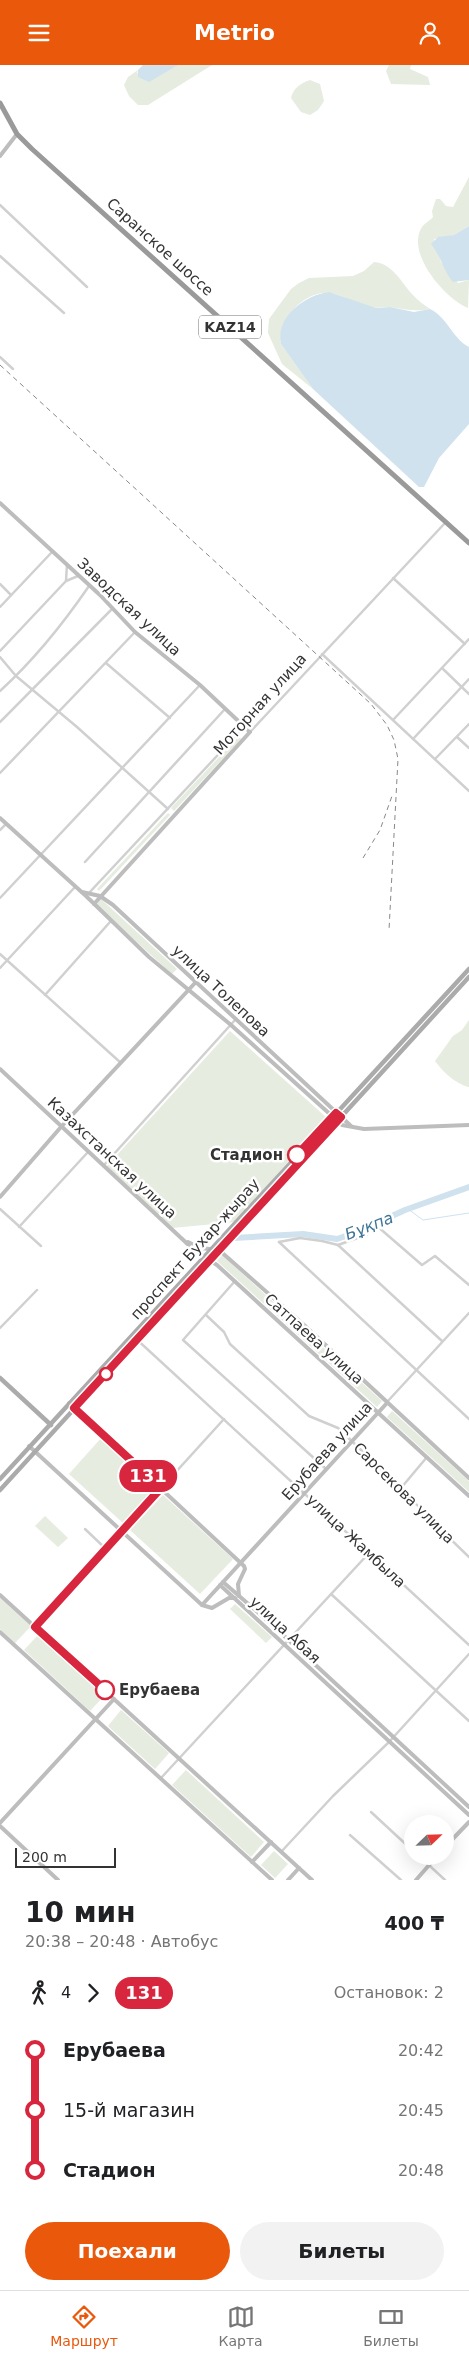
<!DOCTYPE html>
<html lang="ru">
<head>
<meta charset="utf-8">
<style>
  body { margin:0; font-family:"DejaVu Sans",sans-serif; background:#f2f2f2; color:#202124; height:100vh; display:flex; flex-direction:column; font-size:19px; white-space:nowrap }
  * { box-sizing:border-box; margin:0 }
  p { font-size:16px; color:#757577 }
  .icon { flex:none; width:28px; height:28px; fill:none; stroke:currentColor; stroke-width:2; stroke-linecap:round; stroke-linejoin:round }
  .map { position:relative; height:1815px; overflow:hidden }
  .sheet { display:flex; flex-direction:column; background:#fff; flex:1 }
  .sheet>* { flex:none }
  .badge { padding:0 10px; border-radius:16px; font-size:18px; line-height:32px }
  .needle { width:32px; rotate:67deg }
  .buttons { position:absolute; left:404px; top:1750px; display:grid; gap:10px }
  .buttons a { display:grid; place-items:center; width:50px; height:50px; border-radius:50%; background:#fff; box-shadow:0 5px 20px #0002; font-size:25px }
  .scale { position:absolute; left:15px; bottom:12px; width:101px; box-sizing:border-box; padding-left:5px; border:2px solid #333; border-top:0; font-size:14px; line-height:18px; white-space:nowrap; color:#333; -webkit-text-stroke:4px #fff; paint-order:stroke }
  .map>.badge { position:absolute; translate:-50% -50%; box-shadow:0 0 0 2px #fff }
  .legs { display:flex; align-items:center; gap:8px; height:55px; padding:0 25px; font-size:16px }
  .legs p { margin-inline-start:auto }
  .headline { display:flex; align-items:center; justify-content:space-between; height:85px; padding:0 25px }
  h1 { font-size:28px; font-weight:600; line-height:38px }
  .cta { display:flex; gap:10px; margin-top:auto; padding:10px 25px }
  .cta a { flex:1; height:58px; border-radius:30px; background:#ea580c; color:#fff; font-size:20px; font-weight:600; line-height:58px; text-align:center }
  .cta a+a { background:#f2f2f2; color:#202124 }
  ul { padding:0 25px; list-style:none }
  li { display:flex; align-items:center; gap:18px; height:60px; font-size:19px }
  li i { display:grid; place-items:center; width:8px; height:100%; margin:0 6px; background:currentColor }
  li i::after { content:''; width:12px; height:12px; margin:-6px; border:4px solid; border-radius:50%; background:#fff }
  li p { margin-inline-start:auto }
  li:first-child i { background:linear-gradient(#0000 50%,currentColor 0) }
  li:last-child i { background:linear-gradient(currentColor 50%,#0000 0) }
  header { display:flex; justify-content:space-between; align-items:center; height:65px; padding:0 25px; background:#ea580c; color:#fff; font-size:22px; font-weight:600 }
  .menu { display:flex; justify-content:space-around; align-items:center; height:70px; border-top:1px solid #e0e0e0; background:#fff; font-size:14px; color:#757577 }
  .menu a { display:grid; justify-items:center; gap:2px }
  .menu .on { color:#ea580c }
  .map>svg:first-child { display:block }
</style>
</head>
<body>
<header><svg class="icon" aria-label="menu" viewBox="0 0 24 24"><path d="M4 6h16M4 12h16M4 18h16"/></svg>Metrio<svg class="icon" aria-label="person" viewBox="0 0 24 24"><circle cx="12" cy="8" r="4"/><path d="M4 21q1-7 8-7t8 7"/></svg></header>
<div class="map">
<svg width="469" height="1815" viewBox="0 0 469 1815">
  <rect width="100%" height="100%" fill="#fff"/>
  <g fill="#e6ecdf">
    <polygon points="178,0 212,0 148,40 138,40 129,31 124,20 128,12 138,5 137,8 149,16"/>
    <polygon points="389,0 411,0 410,4 428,12 430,20 391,19 386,6"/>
    <path d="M310,15L320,19L324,36L318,45L310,50L301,47L291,33C293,23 301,18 310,15Z"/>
    <path d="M469,112V161L454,170L434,174L441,197L458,218L469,215L468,243C446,234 409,192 420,166C422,159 429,157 433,152L432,146L436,134H440L446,141L453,142Z"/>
    <path d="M374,197C392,198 401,217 412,229C417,235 424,240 430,244C415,247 404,244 389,242C381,242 374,244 366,241C354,238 343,230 330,228C305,225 276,255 281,279L313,324L282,299L268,268L269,254L291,224L299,218L309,213L353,211L364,206Z"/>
    <polygon points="239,671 241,674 174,746 171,743"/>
    <polygon points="168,748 170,750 99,826 97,824"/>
    <polygon points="101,834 177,904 172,909 96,840"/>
    <path d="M469,955V1022H468C455,1018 443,1007 435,996L453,971L462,965Z"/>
    <polygon points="230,966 327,1053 235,1157 172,1163 106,1102"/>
    <polygon points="222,1190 382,1336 377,1342 217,1196"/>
    <polygon points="392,1346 469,1416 469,1427 387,1352"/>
    <polygon points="102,1372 156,1421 123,1458 69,1409"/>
    <polygon points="163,1430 233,1494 200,1529 130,1465"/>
    <polygon points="45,1451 68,1473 58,1482 35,1461"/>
    <polygon points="0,1533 31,1561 15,1578 0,1564"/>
    <polygon points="235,1539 272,1572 266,1578 230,1544"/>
    <polygon points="39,1569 105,1630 90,1646 24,1585"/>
    <polygon points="121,1645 169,1688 155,1704 108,1661"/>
    <polygon points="186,1705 264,1777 251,1792 172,1720"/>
    <polygon points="274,1786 288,1799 275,1813 261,1800"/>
  </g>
  <g fill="#cfe2ee">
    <polygon points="143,0 178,0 149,17 138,12 138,5"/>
    <path d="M469,161V215L453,217C443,205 441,191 431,179L438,172L454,170Z"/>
    <path d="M329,227L376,243L390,242L414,247L430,244C448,253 452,273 469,282V359L439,393L424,422H419L313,324L281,279C275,252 305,230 329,227Z"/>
  </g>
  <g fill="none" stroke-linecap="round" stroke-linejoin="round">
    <polyline stroke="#cfe2ee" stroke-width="1" points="408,1144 423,1155 469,1148"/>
    <polyline stroke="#cfe2ee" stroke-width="6" points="234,1173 303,1169 337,1174 357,1167 405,1145 469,1122"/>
    <g stroke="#d0d0d0" stroke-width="2.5">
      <polyline points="0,140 87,222"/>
      <polyline points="0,191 64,248"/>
      <polyline points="0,292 13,304"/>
      <polyline points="393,513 465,579"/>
      <polyline points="66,516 78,511"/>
      <polyline points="0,519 11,530"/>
      <polyline points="0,542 52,487"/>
      <polyline points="0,586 66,516 67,499"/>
      <polyline points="322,589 469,726"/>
      <polyline points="0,592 16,611 77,662 168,744"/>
      <polyline points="106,598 170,653"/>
      <polyline points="442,603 469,629"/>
      <path d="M0,626C34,595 63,559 89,521"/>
      <polyline points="393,655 469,574"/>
      <polyline points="0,657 112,544"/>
      <polyline points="250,667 445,458"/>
      <polyline points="457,672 469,683"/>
      <polyline points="413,674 469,614"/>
      <polyline points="435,694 469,659"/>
      <polyline points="0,708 135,567"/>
      <polyline points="0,765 6,759"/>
      <polyline points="85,797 225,644"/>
      <polyline points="88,829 244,662"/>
      <polyline points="0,833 200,620"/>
      <polyline points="0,889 121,998"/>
      <polyline points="0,903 75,822"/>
      <polyline points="45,930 110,857"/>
      <polyline points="104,1100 235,955"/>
      <polyline points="0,1144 41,1181"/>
      <polyline points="19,1162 88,1087"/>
      <polyline points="279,1177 469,1354"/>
      <polyline points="279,1177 300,1173 322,1176 338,1180 366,1170 377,1161 422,1200 435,1191 469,1220"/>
      <polyline points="338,1180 442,1276"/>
      <polyline points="235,1216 183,1275 326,1404"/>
      <polyline points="206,1250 224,1267 230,1279 309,1351 338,1363 401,1423 435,1459 469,1492"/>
      <polyline points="0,1263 37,1225"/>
      <polyline points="133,1271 469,1580"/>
      <polyline points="387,1337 469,1248"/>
      <polyline points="401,1423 427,1392"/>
      <polyline points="85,1464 106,1484"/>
      <polyline points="331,1529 469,1656"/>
      <polyline points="35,1562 224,1354"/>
      <polyline points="161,1713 369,1488"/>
      <polyline points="371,1747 412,1785"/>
      <polyline points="350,1770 401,1815"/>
      <polyline points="281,1787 333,1731 389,1677 469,1589"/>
      <polyline points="419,1791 445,1815"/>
    </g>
    <g stroke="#bdbdbd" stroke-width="4">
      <polyline points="0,91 17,69"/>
      <polyline points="0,438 100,530 135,567 200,620 250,667 94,839"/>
      <polyline points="0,753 86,831 149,892 231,960 342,1060 364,1064 469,1060"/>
      <polyline points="82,827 100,831 113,840 351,1061"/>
      <polyline points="0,1004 194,1185 217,1200 469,1431"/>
      <polyline points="0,1132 61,1062 195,918"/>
      <polyline points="188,1177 200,1183 219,1185 304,1260 469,1413"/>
      <polyline points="69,1338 244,1501 245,1504 238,1519 239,1531"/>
      <polyline points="29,1381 202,1540 212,1543 229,1533 235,1533"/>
      <polyline points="223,1517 268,1556 469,1742"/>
      <polyline points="220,1520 469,1750"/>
      <polyline points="0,1530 312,1815"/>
      <polyline points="202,1540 387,1338"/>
      <polyline points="0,1567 272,1815"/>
      <polyline points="0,1758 114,1634"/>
      <polyline points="0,1761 58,1815"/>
      <polyline points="445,1782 469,1757"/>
      <polyline points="252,1797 271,1777"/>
      <polyline points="288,1815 299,1803"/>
      <polyline points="416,1815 437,1791"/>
    </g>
    <g stroke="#ababab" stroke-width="4.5">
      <polyline points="0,1313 51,1360"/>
      <polyline points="0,1414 469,904"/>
      <polyline points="0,1425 469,912"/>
    </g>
    <polyline stroke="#9a9a9a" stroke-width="5" points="0,38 17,69 32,84 469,478"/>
    <g stroke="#888" stroke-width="1" stroke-dasharray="5 4" stroke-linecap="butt">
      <polyline points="0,300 371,639 387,660 394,675 398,694 389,865"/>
      <polyline points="363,793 380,765 392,731"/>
    </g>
  </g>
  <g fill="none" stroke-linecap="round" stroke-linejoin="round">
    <g stroke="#fff" stroke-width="11">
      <polyline id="line-1" points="105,1625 35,1562 161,1423 74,1343 341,1052 336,1048 297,1090"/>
    </g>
    <use href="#line-1" stroke="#d7263d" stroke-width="8"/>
  </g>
  <g fill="#fff" stroke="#d7263d" stroke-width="2.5">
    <circle cx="297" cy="1090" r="9"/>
    <circle cx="106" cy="1309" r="6"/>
    <circle cx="105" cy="1625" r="9"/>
  </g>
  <g text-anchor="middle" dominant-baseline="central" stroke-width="5" stroke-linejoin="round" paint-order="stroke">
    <rect fill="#fff" stroke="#707070" stroke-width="1" x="199" y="250.5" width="62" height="23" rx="4"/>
    <g font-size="14" font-weight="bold" fill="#333">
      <text x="230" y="262">KAZ14</text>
    </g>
    <g font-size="15" fill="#333" stroke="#fff">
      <text transform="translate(160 182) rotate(42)">Саранское шоссе</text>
      <text transform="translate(129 542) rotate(43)">Заводская улица</text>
      <text transform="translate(260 639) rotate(-48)">Моторная улица</text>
      <text transform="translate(221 926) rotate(43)">улица Толепова</text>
      <text transform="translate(112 1093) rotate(43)">Казахстанская улица</text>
      <text transform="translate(195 1184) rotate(-48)">проспект Бухар-жырау</text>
      <text transform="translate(314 1274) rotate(42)">Сатпаева улица</text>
      <text transform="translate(327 1386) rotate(-48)">Ерубаева улица</text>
      <text transform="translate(404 1428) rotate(45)">Сарсекова улица</text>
      <text transform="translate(356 1476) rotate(43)">улица Жамбыла</text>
      <text transform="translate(285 1565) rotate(43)">улица Абая</text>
    </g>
    <g font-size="15" font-weight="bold" fill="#333" stroke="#fff" text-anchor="end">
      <text x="283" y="1090">Стадион</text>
      <text x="119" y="1625" text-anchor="start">Ерубаева</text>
    </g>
    <g font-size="16" font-style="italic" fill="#3f7597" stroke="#fff">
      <text transform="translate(369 1161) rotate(-21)">Бұқпа</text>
    </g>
  </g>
</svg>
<div class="buttons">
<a><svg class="needle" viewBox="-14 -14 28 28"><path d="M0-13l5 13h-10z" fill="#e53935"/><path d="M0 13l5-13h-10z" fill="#757577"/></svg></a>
</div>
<div class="scale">200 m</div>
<b class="badge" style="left:148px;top:1411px;background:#d7263d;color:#fff">131</b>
</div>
<section class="sheet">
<div class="headline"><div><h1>10 мин</h1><p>20:38 – 20:48 · Автобус</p></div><b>400 ₸</b></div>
<div class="legs"><svg class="icon" aria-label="walk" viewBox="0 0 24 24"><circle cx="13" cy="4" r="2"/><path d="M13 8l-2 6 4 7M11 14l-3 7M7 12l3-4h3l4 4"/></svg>4<svg class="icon" aria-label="forward" viewBox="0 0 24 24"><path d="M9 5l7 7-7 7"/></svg><b class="badge" style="background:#d7263d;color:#fff">131</b><p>Остановок: 2</p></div>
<ul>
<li><i style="color:#d7263d"></i><b>Ерубаева</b><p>20:42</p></li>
<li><i style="color:#d7263d"></i><span>15-й магазин</span><p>20:45</p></li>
<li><i style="color:#d7263d"></i><b>Стадион</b><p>20:48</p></li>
</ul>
<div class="cta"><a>Поехали</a><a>Билеты</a></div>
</section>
<nav class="menu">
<a class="on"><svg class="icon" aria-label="directions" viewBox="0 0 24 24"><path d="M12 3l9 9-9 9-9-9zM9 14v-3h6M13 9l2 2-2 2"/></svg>Маршрут</a>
<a><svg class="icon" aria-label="map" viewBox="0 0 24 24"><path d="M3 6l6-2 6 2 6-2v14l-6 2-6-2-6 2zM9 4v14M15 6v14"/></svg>Карта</a>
<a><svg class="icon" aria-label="tickets" viewBox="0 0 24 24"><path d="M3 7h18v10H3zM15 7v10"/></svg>Билеты</a>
</nav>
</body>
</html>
